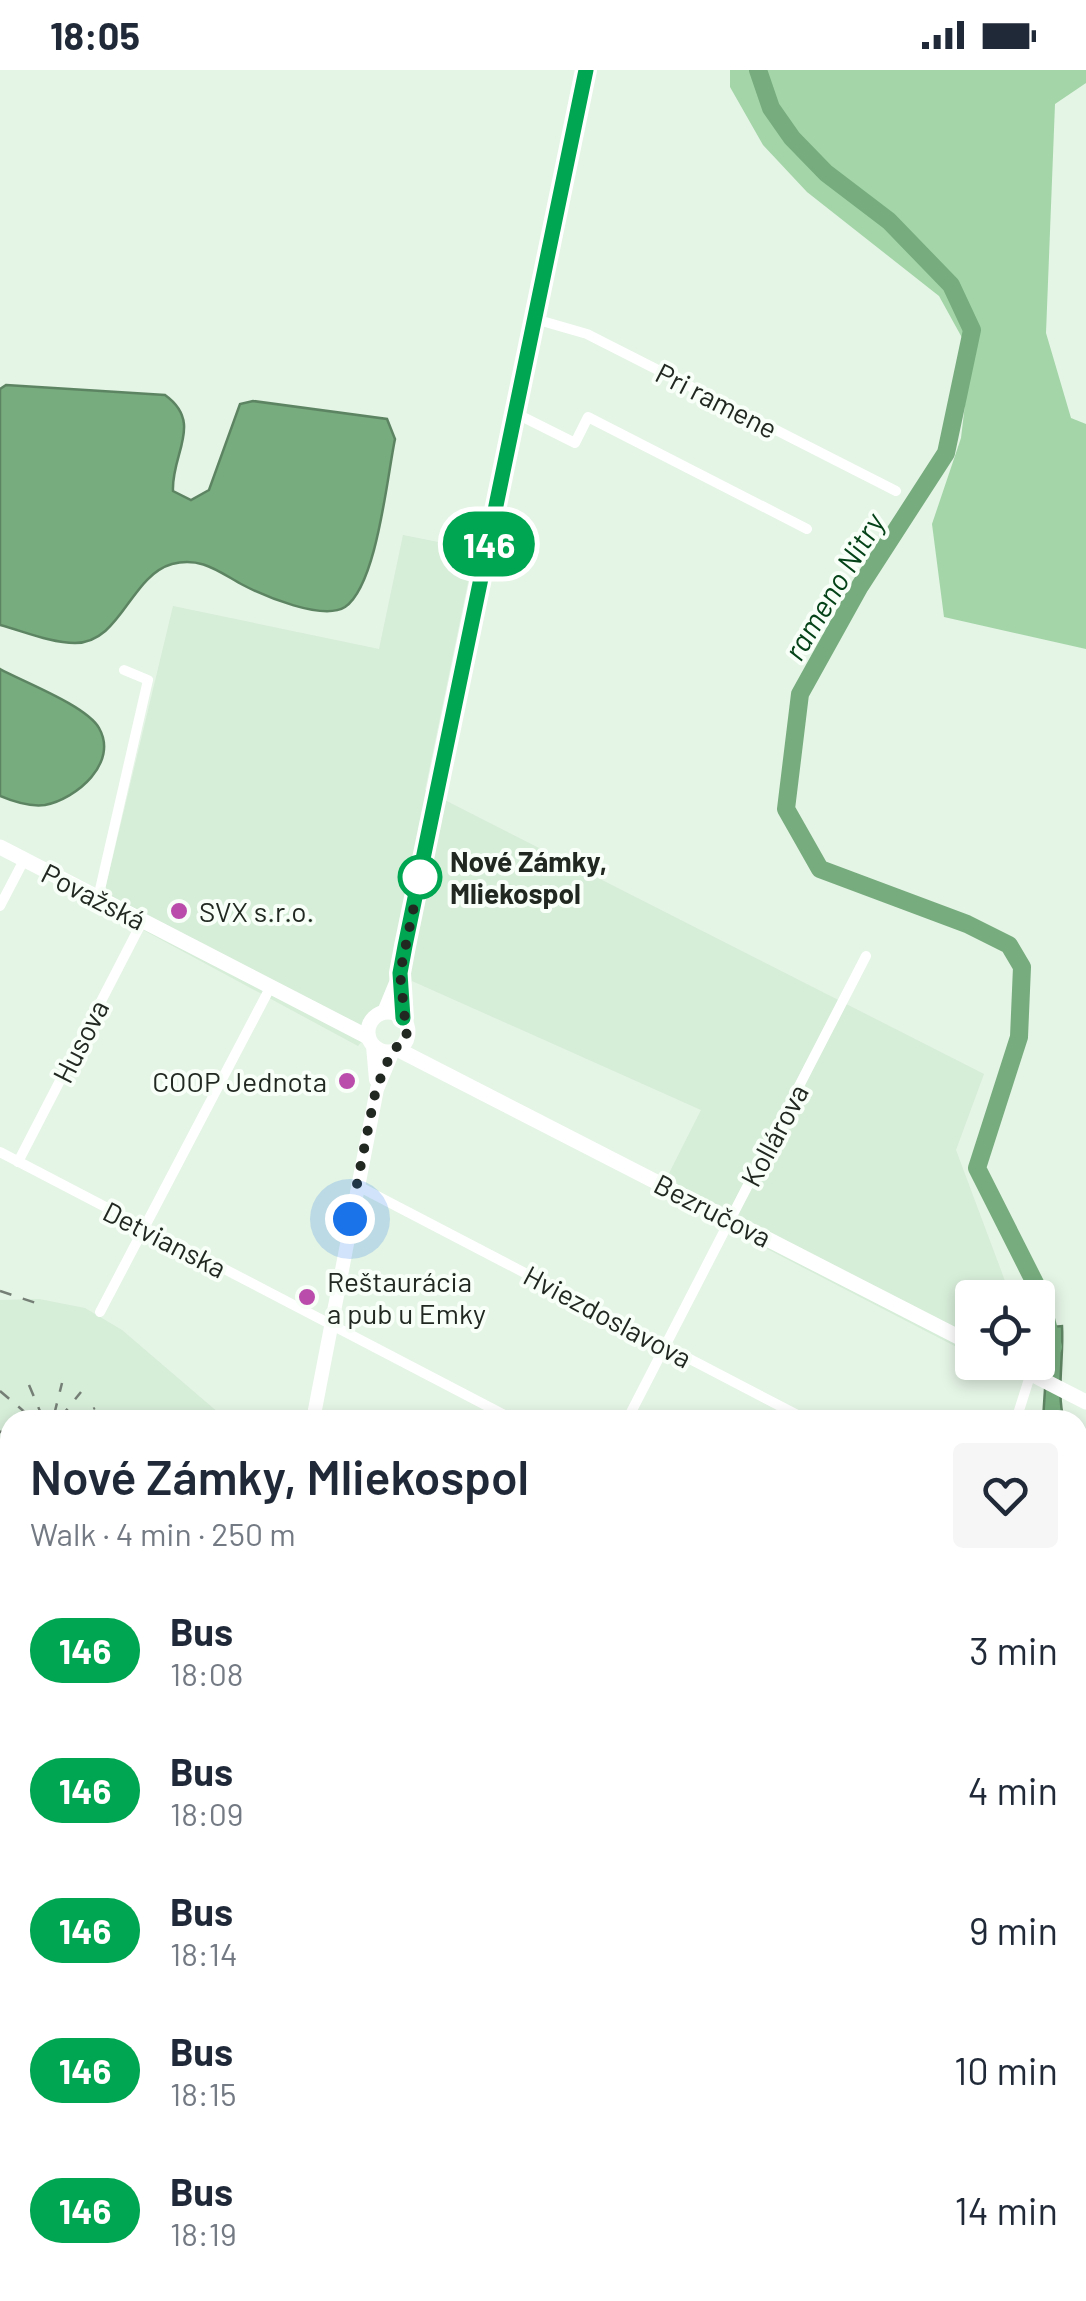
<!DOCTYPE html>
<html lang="en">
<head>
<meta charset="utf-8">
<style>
  body { margin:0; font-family:Barlow,sans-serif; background:#f6f6f7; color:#1f2937; height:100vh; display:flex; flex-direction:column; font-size:38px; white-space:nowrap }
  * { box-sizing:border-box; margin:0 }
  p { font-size:32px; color:#747a83 }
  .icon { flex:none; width:55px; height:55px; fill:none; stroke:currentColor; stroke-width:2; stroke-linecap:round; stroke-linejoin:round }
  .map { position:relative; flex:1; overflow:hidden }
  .sheet { position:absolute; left:0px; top:1340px; width:1088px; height:892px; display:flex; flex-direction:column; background:#fff; border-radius:30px 30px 0 0; box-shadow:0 5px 15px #0003 }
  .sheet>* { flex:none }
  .badge { padding:0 20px; border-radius:32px; font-size:35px; line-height:65px }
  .buttons { position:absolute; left:955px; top:1210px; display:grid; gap:20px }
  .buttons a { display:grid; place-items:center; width:100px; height:100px; border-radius:10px; background:#fff; box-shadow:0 5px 15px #0003; font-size:50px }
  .you { position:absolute; width:50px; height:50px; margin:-25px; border:8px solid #fff; border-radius:50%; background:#1a73e8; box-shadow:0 0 0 15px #1a73e833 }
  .map>.badge { position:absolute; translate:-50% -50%; box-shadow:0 0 0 5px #fff }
  .round { display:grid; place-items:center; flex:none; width:105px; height:105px; border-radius:10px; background:#f6f6f7 }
  .head { display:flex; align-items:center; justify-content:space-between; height:170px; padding:0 30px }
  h1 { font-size:48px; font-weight:600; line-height:75px }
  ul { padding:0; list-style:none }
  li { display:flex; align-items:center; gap:30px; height:140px; padding:0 30px }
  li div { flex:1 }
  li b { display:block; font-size:38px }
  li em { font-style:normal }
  li .badge { min-width:110px; font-weight:700; text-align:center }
  .status { display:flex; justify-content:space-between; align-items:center; height:70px; padding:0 50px; background:#fff; direction:ltr }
  .status svg { height:28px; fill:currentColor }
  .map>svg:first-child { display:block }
</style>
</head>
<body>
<div class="status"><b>18:05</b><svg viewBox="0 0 49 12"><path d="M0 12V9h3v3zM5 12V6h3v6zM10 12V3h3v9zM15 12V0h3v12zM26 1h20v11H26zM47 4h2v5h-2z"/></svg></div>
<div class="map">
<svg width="1086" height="2231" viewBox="0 0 1086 2231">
  <rect width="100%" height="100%" fill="#e4f4e5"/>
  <g fill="#d6edd8">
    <polygon points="403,465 448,474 473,488 425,720 984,1004 956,1080 1011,1227 972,1228 972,1285 659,1123 701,1040 412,911 358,976 108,841 104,824 173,536 379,579"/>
    <polygon points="39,1229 85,1238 122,1260 227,1350 10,1350 10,1678 0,1671 0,1230"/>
  </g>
  <g fill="#a3d5a8">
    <polygon points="730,0 1086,0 1086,13 1055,34 1046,263 1071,348 1086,354 1086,579 944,547 932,454 961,368 971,284 939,226 807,122 763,75 730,17"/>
    <polygon points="1078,1808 1086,1815 1086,2073 1078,2065"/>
    <polygon points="0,1864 10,1873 10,1954 0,1955"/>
    <polygon points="0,1961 10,1961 10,2005 0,2021"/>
    <polygon points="162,2223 557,2222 557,2223 551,2231 153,2231"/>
  </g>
  <g fill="#77ac7e" stroke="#5d8462" stroke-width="2.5">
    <path d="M6,315L165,325C204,353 171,384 173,421L191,430L209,420L240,334L253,331L387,349L395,369C387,407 377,515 345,537C323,551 264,526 243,515C219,502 201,486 172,494C130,506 121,573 75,573C51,573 23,561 0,555V319Z"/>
    <path d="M0,599C24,612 87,636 99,658C119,693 76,729 45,735C29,737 14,732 0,726Z"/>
    <path d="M1062,1256C1064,1285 1056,1325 1064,1350H1043L1047,1289L1039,1258Z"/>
    <polygon points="1086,1530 1086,1633 1078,1650 1078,1549"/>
    <polygon points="607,2223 607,2222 671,2223 665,2231 600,2231"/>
  </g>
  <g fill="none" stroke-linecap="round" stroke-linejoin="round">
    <polyline stroke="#77ac7e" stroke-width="18" points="758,0 771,38 792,68 826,103 889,151 951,215 972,260 946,383 860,516 800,624 786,739 820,799 967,854 1009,875 1022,897 1019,967 977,1098 1039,1221 1053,1277"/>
    <g stroke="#fff" stroke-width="10">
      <polyline points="535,249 587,264 896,421"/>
      <polyline points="515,343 575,373 588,347 807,459"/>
      <polyline points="98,828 148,610 124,600"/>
      <polyline points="0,836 24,790"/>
      <polyline points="0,1082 514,1350"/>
      <polyline points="18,1092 143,850"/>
      <polyline points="356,1115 807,1350"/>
      <polyline points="100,1242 271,916"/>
      <polyline points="627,1350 866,886"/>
      <polyline points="1016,1350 1029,1309"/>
      <polyline points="0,1782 10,1790"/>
      <polyline points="0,1848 10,1857"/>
      <polyline points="1078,1871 1086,1878"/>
      <polyline points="1078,2004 1086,2011"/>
      <polyline points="1078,2136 1086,2143"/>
      <polyline points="0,2187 10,2194"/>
      <polyline points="52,2222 65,2231"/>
      <polyline points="1024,2222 1034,2231"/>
    </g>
    <g stroke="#fff" stroke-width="14">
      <polyline points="384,942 398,908"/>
      <polyline points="403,948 401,903 405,876 585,0"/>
      <polyline points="373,976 376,1010"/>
      <polyline points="313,1350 377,1019 393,981"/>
      <polyline points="0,2049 10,2033"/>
    </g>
    <g stroke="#fff" stroke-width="15">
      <polyline points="0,777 368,967"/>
      <circle cx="388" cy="962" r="20"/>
      <polyline points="397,979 972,1274"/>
      <polyline points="1008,1292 1086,1332"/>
    </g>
    <g stroke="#757f75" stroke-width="2.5" stroke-dasharray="12 12" stroke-linecap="butt">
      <polyline points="0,1221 45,1236"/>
      <polyline points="29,1315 42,1346"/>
      <polyline points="0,1321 34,1350"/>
      <polyline points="54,1345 62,1313"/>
      <polyline points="60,1348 81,1322"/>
      <polyline points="72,1350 95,1338"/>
      <polyline points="0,1361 10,1370"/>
      <polyline points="0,1438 10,1447"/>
      <polyline points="0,1464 10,1475"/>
      <polyline points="0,1598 10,1607"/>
      <polyline points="715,2222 725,2231"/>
    </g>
  </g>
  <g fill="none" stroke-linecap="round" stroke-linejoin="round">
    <g stroke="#fff" stroke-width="22">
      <polyline id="line" points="403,948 400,903 405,876 586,0"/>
    </g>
    <use href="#line" stroke="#00a651" stroke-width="15"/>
    <polyline stroke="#212721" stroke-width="10" stroke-dasharray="0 18" points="350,1149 376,1019 392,981 407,968 400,903 420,807"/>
  </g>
  <circle fill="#fff" stroke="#00a651" stroke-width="5" cx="420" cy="807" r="20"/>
  <g fill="#ba4dac" stroke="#f8fef8" stroke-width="4">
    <circle cx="179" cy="841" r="10"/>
    <circle cx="347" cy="1011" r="10"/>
    <circle cx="307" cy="1227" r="10"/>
  </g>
  <g text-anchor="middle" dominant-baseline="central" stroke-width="8" stroke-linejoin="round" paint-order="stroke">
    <g font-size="28" fill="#212721" stroke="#f8fef8">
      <text transform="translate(717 330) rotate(27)">Pri ramene</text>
      <text transform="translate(94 826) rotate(27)">Považská</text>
      <text transform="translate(80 971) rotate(-63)">Husova</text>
      <text transform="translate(774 1065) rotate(-62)">Kollárova</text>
      <text transform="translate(713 1140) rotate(27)">Bezručova</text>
      <text transform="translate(165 1169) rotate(27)">Detvianska</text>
      <text transform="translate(608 1246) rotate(28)">Hviezdoslavova</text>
    </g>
    <g font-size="28" font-weight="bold" fill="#212721" stroke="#f8fef8" text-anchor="start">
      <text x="450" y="791">Nové Zámky,<tspan x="450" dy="32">Mliekospol</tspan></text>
    </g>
    <g font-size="28" fill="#212721" stroke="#f8fef8" text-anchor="start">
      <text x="199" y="841">SVX s.r.o.</text>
      <text x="327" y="1011" text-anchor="end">COOP Jednota</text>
      <text x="327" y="1211">Reštaurácia<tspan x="327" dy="32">a pub u Emky</tspan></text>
    </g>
    <g font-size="30" font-style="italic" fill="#044217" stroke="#f8fef8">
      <text transform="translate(833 516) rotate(-59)">rameno Nitry</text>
    </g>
  </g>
</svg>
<div class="buttons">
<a><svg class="icon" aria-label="locate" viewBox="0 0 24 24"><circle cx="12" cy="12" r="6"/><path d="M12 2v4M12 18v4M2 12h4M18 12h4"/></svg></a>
</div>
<div class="you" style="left:350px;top:1149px"></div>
<b class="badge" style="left:489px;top:474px;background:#00a651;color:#fff">146</b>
<section class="sheet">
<div class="head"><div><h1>Nové Zámky, Mliekospol</h1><p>Walk · 4 min · 250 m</p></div><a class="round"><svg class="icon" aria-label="heart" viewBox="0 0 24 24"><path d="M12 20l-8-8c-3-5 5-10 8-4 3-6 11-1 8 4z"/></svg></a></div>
<ul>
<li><span class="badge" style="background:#00a651;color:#fff">146</span><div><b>Bus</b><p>18:08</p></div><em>3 min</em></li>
<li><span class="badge" style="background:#00a651;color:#fff">146</span><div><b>Bus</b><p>18:09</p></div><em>4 min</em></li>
<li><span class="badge" style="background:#00a651;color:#fff">146</span><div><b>Bus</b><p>18:14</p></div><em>9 min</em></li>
<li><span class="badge" style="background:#00a651;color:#fff">146</span><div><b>Bus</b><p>18:15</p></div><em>10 min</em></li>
<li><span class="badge" style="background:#00a651;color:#fff">146</span><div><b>Bus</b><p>18:19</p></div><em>14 min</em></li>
</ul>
</section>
</div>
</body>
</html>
